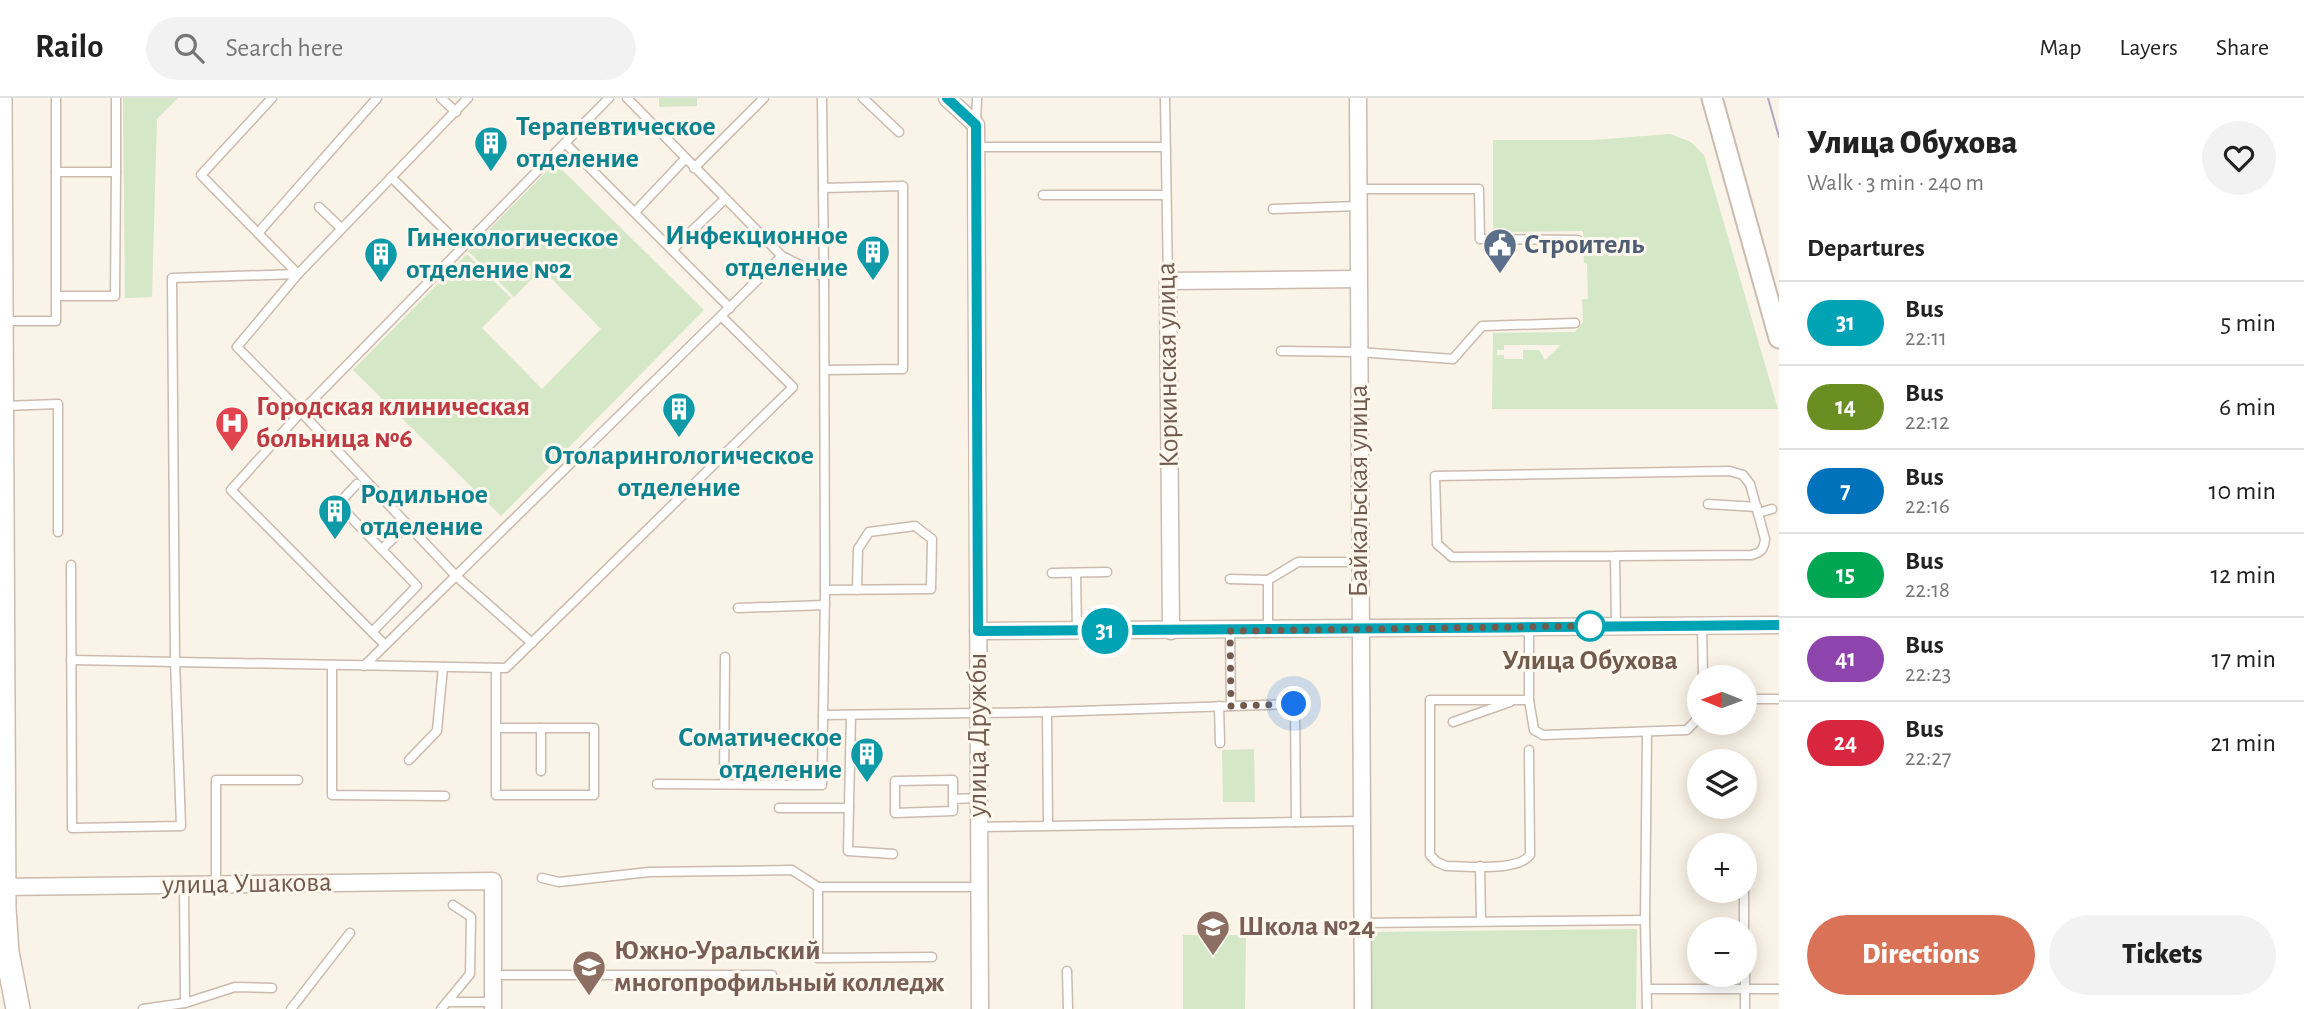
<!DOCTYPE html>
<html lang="en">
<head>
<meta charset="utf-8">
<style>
  body { margin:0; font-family:"Alegreya Sans",sans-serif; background:#f2f2f2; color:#222; height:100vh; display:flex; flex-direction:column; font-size:26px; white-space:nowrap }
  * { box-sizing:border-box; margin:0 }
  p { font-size:23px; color:#767676 }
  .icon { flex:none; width:38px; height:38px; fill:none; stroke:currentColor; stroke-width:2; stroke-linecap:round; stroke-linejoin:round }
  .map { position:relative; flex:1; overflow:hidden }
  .drawer { display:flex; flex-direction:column; background:#fff; width:525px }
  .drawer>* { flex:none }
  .badge { padding:0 14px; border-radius:23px; font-size:24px; line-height:46px }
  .needle { width:46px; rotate:271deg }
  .tools { position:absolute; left:1687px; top:567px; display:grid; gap:14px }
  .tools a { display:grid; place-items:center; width:70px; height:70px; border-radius:50%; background:#fff; box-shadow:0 4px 18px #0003; font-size:35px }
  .you { position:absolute; width:35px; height:35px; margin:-18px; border:5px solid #fff; border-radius:50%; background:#1a73e8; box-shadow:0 0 0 10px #1a73e833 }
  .map>.badge { position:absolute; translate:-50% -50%; box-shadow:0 0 0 4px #fff }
  h2 { padding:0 28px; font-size:26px; line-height:63px }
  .round { display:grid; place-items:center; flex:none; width:74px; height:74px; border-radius:37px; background:#f2f2f2 }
  .summary { display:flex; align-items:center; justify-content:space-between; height:119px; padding:0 28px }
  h1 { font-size:33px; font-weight:800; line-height:52px }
  .cta { display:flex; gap:14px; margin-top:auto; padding:14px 28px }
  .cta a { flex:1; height:80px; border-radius:42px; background:#da7257; color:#fff; font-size:28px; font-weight:800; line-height:80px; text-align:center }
  .cta a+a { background:#f2f2f2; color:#222 }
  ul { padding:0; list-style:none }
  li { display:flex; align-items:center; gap:21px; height:84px; padding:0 28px; border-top:2px solid #e0e0e0 }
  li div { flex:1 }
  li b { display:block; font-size:26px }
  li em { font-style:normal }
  li .badge { min-width:77px; font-weight:700; text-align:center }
  header { display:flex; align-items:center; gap:42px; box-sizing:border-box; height:98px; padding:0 35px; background:#fff; border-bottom:2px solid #e0e0e0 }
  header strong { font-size:33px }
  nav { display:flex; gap:38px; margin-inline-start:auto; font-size:24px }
  .search { width:490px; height:63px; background:#f2f2f2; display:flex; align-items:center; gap:18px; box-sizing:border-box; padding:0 24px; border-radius:38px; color:#767676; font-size:26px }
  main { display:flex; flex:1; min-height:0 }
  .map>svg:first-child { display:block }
</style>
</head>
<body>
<header>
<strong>Railo</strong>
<div class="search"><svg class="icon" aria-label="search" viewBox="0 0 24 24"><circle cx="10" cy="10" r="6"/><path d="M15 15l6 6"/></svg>Search here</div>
<nav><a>Map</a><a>Layers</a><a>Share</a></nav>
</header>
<main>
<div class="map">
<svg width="1779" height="911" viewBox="0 0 1779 911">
  <rect width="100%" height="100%" fill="#faf3e7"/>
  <g fill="#d4e7c6" fill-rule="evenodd">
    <polygon points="123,0 178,0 157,21 152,199 125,200"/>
    <polygon points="659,0 697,0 697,8 659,9"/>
    <path d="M1670,36L1691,44L1704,57L1778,311H1492L1493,235L1575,234L1583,224L1582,201H1588L1587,166L1584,165L1583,133L1493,134V42H1594ZM1504,247H1561L1545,262L1539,252H1523V261H1504V257H1497V252H1504Z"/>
    <polygon points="555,65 704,212 501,418 353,272 467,156 511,200 482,230 542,291 601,231 542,171 514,199 468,153"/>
    <polygon points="1254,651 1255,704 1223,704 1222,652"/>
    <polygon points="1637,831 1636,911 1372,911 1371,834"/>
    <polygon points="1183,837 1246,837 1245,911 1183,911"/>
  </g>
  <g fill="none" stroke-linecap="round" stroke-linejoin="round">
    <g stroke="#cbbaae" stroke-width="11">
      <g id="service">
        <polyline points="272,0 201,77 298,176"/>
        <polyline points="441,0 456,14"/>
        <polyline points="627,0 782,158 824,179 825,492 822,687 657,686"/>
        <polyline points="822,0 824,179"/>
        <polyline points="863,0 899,34"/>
        <polyline points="1165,0 1168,183"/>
        <polyline points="976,25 977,0"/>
        <polyline points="565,45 730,210"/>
        <polyline points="976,49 1165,49"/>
        <polyline points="694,70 764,0"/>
        <polyline points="56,74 56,0"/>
        <polyline points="116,74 116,0"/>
        <polyline points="391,79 462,149"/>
        <polyline points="823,90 903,88 903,271 825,272"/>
        <polyline points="1358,91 1479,91 1480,141 1578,142"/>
        <polyline points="1043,97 1166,97"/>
        <polyline points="319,109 341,130"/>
        <polyline points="1273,111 1358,108"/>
        <polyline points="635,114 685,61"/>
        <polyline points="258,135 377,0"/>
        <polyline points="672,152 725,101"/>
        <polyline points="4,223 56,223 56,74 116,74 115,198 56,198"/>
        <polyline points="1281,253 1359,254 1453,261 1482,228 1575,225"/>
        <polyline points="4,308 58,306 58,434"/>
        <polyline points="357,386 338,406 417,488 372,534"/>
        <polyline points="1708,406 1757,409"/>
        <polyline points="1758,415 1772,411"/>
        <polyline points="382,451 407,427"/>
        <path d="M1615,458L1452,459L1437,446L1435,378L1730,373L1743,377L1750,386L1765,441C1764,451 1761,455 1751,457L1615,458L1616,528"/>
        <polyline points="71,467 72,730 181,728 175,563 172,180 298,176"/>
        <polyline points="1052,475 1107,474"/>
        <polyline points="1076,475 1077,533"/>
        <polyline points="1230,481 1268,482"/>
        <polyline points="825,492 931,491 932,441 915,428 869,434 858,451 857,492"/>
        <polyline points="738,510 825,507"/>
        <polyline points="1702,528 1703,579"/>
        <polyline points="1529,529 1529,602"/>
        <polyline points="1230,533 1231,608"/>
        <polyline points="1268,533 1268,482 1298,464 1359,464"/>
        <polyline points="532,545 456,478 301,314 609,0"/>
        <polyline points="385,547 231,392 301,314 237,249 298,176 468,0"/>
        <polyline points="71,562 506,570 793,289 721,218"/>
        <polyline points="332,567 332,697 445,698"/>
        <polyline points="364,568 782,158"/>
        <polyline points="496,570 496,697 594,697 594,630 496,630"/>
        <polyline points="1745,601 1779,601"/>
        <polyline points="1219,608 1220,645"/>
        <polyline points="1047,614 1048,727"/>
        <polyline points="823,617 1047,614 1295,606 1296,724"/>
        <polyline points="851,617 848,753 893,756"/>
        <polyline points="1453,624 1510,604"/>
        <polyline points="541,630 541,673"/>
        <path d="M1529,652L1530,757C1517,774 1468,768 1446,768L1437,764L1430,757V602H1529L1534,632L1543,637L1687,632L1699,619"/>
        <polyline points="409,662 437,633 443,569"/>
        <polyline points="724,686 725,559"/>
        <polyline points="953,701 953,682 895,683 895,715 953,713 953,701 978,700"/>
        <polyline points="779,710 849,710"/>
        <polyline points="978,729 1362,723"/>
        <polyline points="1480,768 1481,822"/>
        <polyline points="542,780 559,784 649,774 792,772 818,789"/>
        <polyline points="216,786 216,682 298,682"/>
        <polyline points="184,787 185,905"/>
        <polyline points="1744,793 1744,831"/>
        <polyline points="1362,825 1645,822"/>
        <polyline points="932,859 818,860 818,789 979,789"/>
        <polyline points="1067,873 1068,911"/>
        <polyline points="493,877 772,877"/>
        <polyline points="1647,891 1779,891"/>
        <polyline points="447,904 470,876 471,819 453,807"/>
        <polyline points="143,911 185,905 235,889 272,890"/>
        <polyline points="291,911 350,835"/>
        <polyline points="441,911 447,904 493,904"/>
        <polyline points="1647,911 1645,822 1647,634"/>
        <polyline points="1745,911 1745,865"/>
      </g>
    </g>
    <g stroke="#cbbaae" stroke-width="19">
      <g id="minor">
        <polyline points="947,0 976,27 980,911"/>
        <polyline points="1358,0 1363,911"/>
        <path d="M978,533C1245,533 1512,530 1779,527"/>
        <polyline points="1171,533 1168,183 1358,181"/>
        <polyline points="0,789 493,783 493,911"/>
      </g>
    </g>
    <g stroke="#cbbaae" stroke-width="23">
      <polyline id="tertiary" points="1712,0 1779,240"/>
    </g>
    <g stroke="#cebbac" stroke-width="26">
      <polyline id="secondary" points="0,0 4,811 7,854 18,911"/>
    </g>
    <use href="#service" stroke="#fff" stroke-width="8"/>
    <use href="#minor" stroke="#fff" stroke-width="16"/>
    <use href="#tertiary" stroke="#fff" stroke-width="19"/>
    <use href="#secondary" stroke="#fff" stroke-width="23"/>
    <polyline stroke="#b5a6c3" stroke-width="2" points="1768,0 1779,39"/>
  </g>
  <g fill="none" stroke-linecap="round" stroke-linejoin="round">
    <g stroke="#fff" stroke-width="16">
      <path id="line" d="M947,0L976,27L978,533C1245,533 1512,529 1779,527"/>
    </g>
    <use href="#line" stroke="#00a3b4" stroke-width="10"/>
    <polyline stroke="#725a4d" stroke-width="7" stroke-dasharray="0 12.6" points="1294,606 1231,608 1230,533 1590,528"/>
  </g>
  <defs>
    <g id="building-pin" transform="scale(1.75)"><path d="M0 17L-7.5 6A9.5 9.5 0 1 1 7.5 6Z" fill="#0f9aa8" stroke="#fdf7ed"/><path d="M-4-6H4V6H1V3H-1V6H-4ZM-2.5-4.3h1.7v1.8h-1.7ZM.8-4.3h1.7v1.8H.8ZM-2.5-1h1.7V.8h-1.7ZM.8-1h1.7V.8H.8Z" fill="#fff"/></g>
    <g id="civic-pin" transform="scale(1.75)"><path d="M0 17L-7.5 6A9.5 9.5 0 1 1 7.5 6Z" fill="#5c6f8a" stroke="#fdf7ed"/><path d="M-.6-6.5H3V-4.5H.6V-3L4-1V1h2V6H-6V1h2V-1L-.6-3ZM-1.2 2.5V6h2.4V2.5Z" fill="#fff"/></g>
    <g id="hospital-pin" transform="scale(1.75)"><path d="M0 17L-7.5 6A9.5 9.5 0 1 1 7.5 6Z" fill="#e0444e" stroke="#fdf7ed"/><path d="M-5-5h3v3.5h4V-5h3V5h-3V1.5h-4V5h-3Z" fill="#fff"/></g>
    <g id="school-pin" transform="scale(1.75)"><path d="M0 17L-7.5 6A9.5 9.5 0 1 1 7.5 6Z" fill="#8d6e63" stroke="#fdf7ed"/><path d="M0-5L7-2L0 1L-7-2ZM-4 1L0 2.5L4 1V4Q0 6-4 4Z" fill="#fff"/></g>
    <g id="university-pin" transform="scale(1.75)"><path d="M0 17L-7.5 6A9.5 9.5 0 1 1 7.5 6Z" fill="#8d6e63" stroke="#fdf7ed"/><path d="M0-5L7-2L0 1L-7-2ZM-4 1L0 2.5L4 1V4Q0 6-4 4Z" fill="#fff"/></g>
  </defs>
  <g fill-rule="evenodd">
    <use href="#building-pin" x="491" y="45"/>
    <use href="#civic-pin" x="1500" y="147"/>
    <use href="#building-pin" x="873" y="154"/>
    <use href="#building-pin" x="381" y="156"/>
    <use href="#building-pin" x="679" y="311"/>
    <use href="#hospital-pin" x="232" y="325"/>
    <use href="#building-pin" x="335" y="413"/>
    <use href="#building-pin" x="867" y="656"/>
    <use href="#school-pin" x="1213" y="829"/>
    <use href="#university-pin" x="589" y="869"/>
  </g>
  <circle fill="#fff" stroke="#00a3b4" stroke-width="3.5" cx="1590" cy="528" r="14"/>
  <g text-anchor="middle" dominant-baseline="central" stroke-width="6" stroke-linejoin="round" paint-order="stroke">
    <g font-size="28" font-weight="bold" fill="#0d838f" stroke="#fdf7ed" text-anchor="start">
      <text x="516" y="29">Терапевтическое<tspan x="516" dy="32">отделение</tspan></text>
      <text x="848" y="138" text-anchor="end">Инфекционное<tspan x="848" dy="32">отделение</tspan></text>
      <text x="406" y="140">Гинекологическое<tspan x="406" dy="32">отделение №2</tspan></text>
      <text x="679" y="358" text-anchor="middle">Отоларингологическое<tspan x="679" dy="32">отделение</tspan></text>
      <text x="360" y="397">Родильное<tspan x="360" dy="32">отделение</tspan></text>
      <text x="842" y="640" text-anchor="end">Соматическое<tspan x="842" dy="32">отделение</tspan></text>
    </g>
    <g font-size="28" font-weight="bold" fill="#4e5e75" stroke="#fdf7ed" text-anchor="start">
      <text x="1524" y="147">Строитель</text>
    </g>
    <g font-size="28" fill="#725a4d" stroke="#fdf7ed">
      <text transform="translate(1168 267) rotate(-91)">Коркинская улица</text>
      <text transform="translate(1359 393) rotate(-90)">Байкальская улица</text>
      <text transform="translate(978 637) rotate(-90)">улица Дружбы</text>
      <text transform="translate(247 786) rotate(-1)">улица Ушакова</text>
    </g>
    <g font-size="28" font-weight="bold" fill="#be3a42" stroke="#fdf7ed" text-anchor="start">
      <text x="256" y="309">Городская клиническая<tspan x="256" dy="32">больница №6</tspan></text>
    </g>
    <g font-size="28" font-weight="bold" fill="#725a4d" stroke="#fdf7ed">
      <text x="1590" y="563">Улица Обухова</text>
    </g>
    <g font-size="28" font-weight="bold" fill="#785e54" stroke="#fdf7ed" text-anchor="start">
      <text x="1238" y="829">Школа №24</text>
      <text x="614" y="853">Южно-Уральский<tspan x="614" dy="32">многопрофильный колледж</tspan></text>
    </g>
  </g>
</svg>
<div class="tools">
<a><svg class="needle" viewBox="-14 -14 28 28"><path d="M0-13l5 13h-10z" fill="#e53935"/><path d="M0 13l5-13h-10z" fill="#767676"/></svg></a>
<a><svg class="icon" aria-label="layers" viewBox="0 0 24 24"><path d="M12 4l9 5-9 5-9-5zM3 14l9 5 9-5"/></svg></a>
<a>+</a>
<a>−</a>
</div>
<div class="you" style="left:1294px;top:606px"></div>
<b class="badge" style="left:1105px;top:533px;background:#00a3b4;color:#fff">31</b>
</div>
<section class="drawer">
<div class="summary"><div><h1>Улица Обухова</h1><p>Walk · 3 min · 240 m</p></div><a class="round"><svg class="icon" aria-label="heart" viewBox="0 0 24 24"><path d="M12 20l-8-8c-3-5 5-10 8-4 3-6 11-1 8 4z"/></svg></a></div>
<h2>Departures</h2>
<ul>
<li><span class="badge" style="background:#00a3b4;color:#fff">31</span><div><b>Bus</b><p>22:11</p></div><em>5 min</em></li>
<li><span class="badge" style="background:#6b8e23;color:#fff">14</span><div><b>Bus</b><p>22:12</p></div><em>6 min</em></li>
<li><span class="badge" style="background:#0072bc;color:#fff">7</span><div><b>Bus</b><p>22:16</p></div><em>10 min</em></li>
<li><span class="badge" style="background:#00a651;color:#fff">15</span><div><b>Bus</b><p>22:18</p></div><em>12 min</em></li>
<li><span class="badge" style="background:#8e44ad;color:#fff">41</span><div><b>Bus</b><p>22:23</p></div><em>17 min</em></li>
<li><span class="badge" style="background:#d7263d;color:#fff">24</span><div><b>Bus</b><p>22:27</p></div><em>21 min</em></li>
</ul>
<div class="cta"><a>Directions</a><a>Tickets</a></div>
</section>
</main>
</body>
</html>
